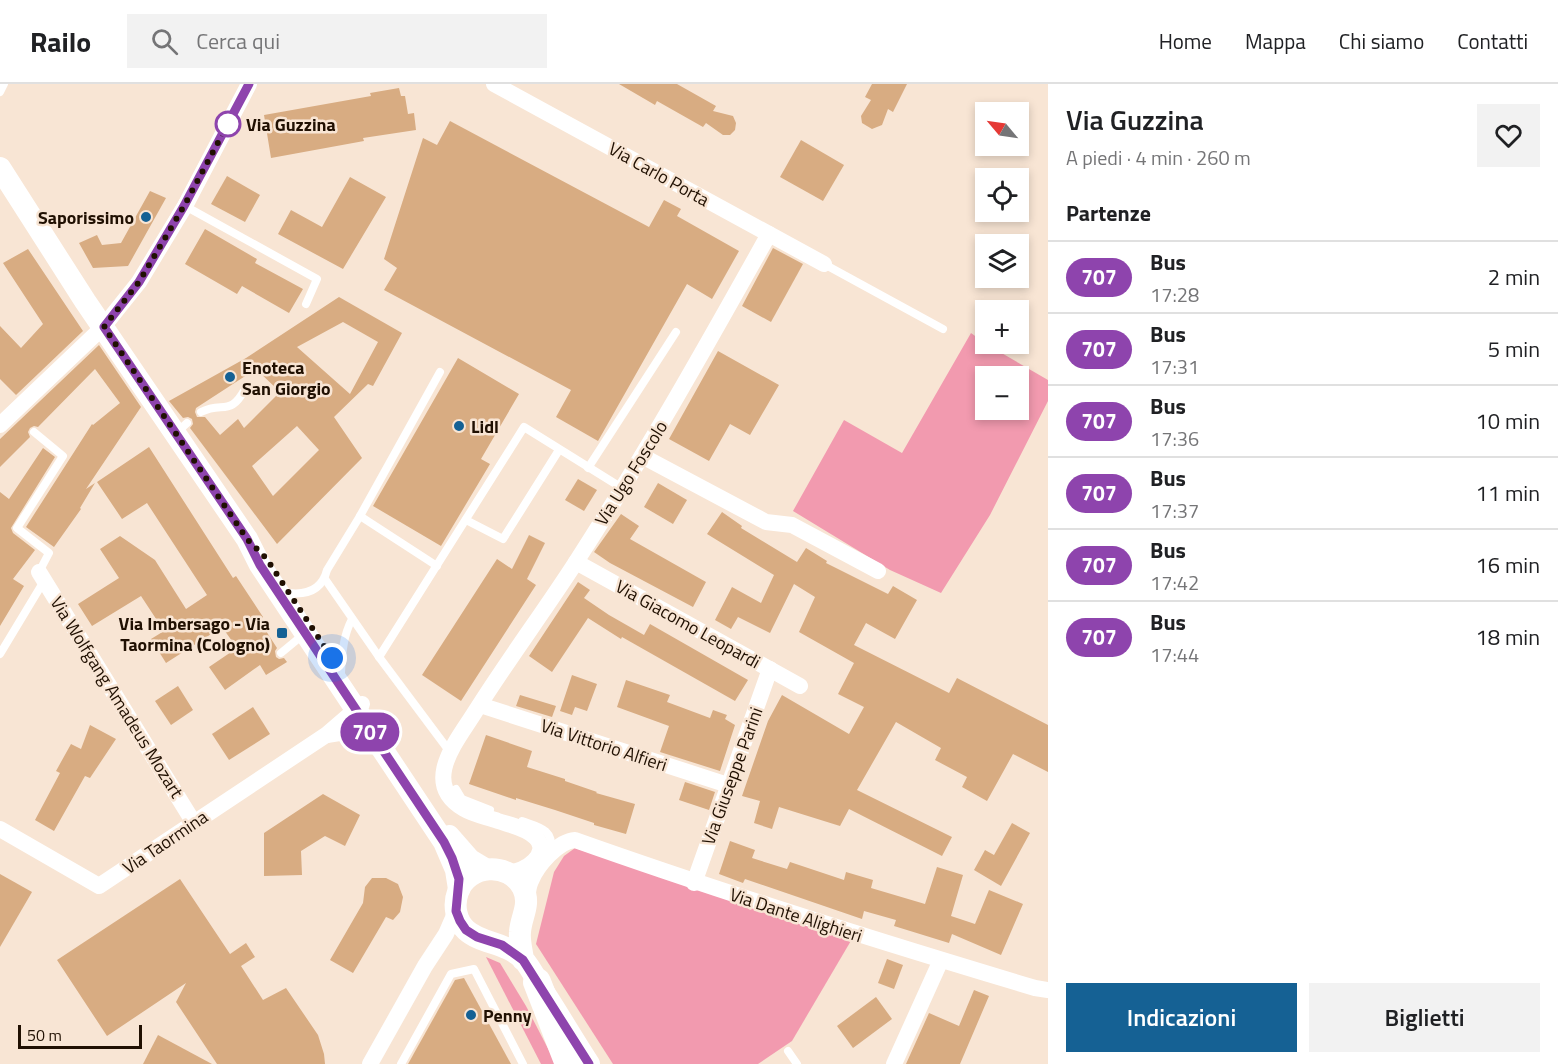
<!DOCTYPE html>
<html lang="it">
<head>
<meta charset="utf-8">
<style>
  body { margin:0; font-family:"Titillium Web",sans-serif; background:#f2f2f2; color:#202124; height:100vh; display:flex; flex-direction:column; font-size:22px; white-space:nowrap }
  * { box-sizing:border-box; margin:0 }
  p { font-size:20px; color:#757577 }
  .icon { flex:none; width:33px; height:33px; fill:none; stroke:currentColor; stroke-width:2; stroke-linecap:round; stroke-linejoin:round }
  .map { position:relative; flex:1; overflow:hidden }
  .side { display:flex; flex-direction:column; background:#fff; width:510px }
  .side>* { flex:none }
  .badge { padding:0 12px; border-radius:20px; font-size:21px; line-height:39px }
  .needle { width:39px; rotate:299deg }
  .fabs { position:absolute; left:975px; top:18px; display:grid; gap:12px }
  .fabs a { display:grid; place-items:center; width:54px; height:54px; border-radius:0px; background:#fff; box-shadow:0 3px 9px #0003; font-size:30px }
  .scale { position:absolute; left:18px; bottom:15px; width:124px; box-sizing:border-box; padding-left:6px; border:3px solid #201002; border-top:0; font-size:16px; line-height:21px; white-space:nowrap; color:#201002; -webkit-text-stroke:4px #f8e5d4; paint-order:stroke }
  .you { position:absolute; width:30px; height:30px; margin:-15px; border:4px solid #fff; border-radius:50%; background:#1a73e8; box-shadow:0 0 0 9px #1a73e833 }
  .map>.badge { position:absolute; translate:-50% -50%; box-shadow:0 0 0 3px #fff }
  h2 { padding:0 18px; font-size:22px; line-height:54px }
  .round { display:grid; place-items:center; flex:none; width:63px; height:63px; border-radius:0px; background:#f2f2f2 }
  .overview { display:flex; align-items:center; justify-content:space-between; height:102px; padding:0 18px }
  h1 { font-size:28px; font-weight:600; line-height:45px }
  .action { display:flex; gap:12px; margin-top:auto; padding:12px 18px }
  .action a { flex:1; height:69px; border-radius:0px; background:#156194; color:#fff; font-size:24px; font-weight:600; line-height:69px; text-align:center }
  .action a+a { background:#f2f2f2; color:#202124 }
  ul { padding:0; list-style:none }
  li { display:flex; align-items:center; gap:18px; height:72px; padding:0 18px; border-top:2px solid #e0e0e0 }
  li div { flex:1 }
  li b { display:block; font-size:22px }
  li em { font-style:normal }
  li .badge { min-width:66px; font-weight:700; text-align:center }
  header { display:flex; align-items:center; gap:36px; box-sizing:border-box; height:84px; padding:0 30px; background:#fff; border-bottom:2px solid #e0e0e0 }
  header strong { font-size:28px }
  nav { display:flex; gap:33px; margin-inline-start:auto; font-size:21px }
  .search { width:420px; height:54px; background:#f2f2f2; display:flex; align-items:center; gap:15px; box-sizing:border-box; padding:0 21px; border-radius:0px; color:#757577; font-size:22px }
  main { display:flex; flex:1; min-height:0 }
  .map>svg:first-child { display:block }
</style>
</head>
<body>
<header>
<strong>Railo</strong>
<div class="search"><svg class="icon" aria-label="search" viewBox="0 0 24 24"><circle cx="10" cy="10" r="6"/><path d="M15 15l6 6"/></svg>Cerca qui</div>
<nav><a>Home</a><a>Mappa</a><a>Chi siamo</a><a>Contatti</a></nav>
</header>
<main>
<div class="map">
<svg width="1048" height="980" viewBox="0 0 1048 980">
  <rect width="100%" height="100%" fill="#f8e5d4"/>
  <g fill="#f29aaf" fill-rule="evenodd">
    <path d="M971,249L986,260L1048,296V317L990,431L941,509L890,486L793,427L844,336L902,369ZM986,292H1018V326H986Z"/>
    <polygon points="575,764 852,855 792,957 758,980 613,980 536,860 554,788 564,772"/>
    <polygon points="486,873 500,879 526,922 556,980 541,980"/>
  </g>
  <g fill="#d8ac82" fill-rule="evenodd">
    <polygon points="619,0 677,0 716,22 713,27 733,32 736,39 735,46 730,51 723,51 706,39 703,43 657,17 655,21"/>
    <polygon points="872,0 907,0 893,28 888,25 882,41 872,45 862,39 861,32 871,16 865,13"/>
    <polygon points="399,4 401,12 405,12 408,30 414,29 416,46 363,54 364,57 271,74 264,31 371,12 370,9"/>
    <polygon points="450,37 649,143 664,116 681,125 677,132 739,167 712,215 687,200 598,357 556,333 571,306 384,206 397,184 384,175 423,54 437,61"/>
    <polygon points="801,56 844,81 823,117 780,93"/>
    <polygon points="227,92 260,111 245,138 211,120"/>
    <polygon points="350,93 386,113 343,185 278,150 291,126 322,143"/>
    <polygon points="150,107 166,114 128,182 93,184 79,159 97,151 102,161 121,159"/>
    <polygon points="205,145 257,175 255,179 303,205 289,229 242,202 237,210 185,180"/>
    <polygon points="773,164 803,180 771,238 742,222"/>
    <polygon points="28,165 83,247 16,311 0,295 0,242 21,264 43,240 3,179"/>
    <path d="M339,213L402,249L373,302L368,300L334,333L362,374L277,460L190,344L193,340L192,335L188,333L183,334L169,317L246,274ZM343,238L378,258L350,310L297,263ZM256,285L280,308L244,344L238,335L220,351L205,333H197L195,328L196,324ZM297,342L319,366L273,412L252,382Z"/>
    <polygon points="99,261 141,323 86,405 95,399 80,424 81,425 54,463 26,443 92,340 93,341 120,319 95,285 38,343 34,342 30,344 28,348 30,353 0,383 0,355"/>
    <polygon points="718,267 779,301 750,351 730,340 709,377 669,355"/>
    <polygon points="458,274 519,310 481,375 490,380 441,462 373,422"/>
    <polygon points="149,363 233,494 236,492 263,533 259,536 277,564 275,567 276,573 279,575 284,574 287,578 266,591 260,581 225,606 209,583 237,564 222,543 166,579 151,555 164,547 141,512 92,542 78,520 119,494 100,465 120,452 155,476 186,525 207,511 147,419 122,435 97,398"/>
    <polygon points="43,364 55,373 11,444 13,449 35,466 13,495 24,502 0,542 0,408 9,415"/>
    <polygon points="578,395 597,406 584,427 565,416"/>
    <polygon points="658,399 687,416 673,440 644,423"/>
    <polygon points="722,428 742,442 741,444 797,478 806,464 827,477 826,479 888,510 893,502 917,516 895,555 866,539 854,561 949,609 957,594 1048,641 1048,688 1013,670 987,717 962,703 967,693 935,676 941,664 896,638 857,706 952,753 942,772 849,725 840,742 779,723 772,745 754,739 760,717 742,712 768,637 782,611 849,650 864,623 838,610 854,579 799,548 815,513 794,500 770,549 738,533 731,545 715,536 732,503 761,519 774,491 707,450"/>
    <polygon points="621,430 639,442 630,455 706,498 693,523 610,479 594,468"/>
    <polygon points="529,451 545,459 527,495 536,501 461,617 422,591 497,475 512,485"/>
    <polygon points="578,498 590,506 584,514 609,531 644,551 650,540 748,596 735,617 622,553 621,555 588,534 552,588 529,572"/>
    <polygon points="572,591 597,600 587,627 575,623 572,631 560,627"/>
    <polygon points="626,596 670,611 667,618 710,634 713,626 727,631 725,635 735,641 720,687 660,668 669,642 617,623"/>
    <polygon points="178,602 193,626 171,641 155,617"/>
    <polygon points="520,611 556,622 552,633 516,622"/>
    <polygon points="253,623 270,650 229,676 212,650"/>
    <polygon points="90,641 116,655 90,694 85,692 54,747 35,736 60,689 56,687 71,660 81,665"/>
    <polygon points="486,651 532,667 527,683 565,695 565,697 597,708 596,709 635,720 626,750 594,741 594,739 555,726 516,714 516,716 469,700"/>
    <polygon points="685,698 715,708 709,726 679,716"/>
    <polygon points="323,710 360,731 345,762 325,752 301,767 302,791 264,792 264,749"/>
    <polygon points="1012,739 1030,749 1001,802 974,786 985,766 994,771"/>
    <polygon points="730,757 755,766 752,774 787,785 790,778 844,796 846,788 873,796 871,804 925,820 937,783 963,791 951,832 975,840 989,806 1023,820 1001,871 952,850 949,859 894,842 896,836 864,827 862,835 745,795 743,799 719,790"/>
    <polygon points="0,790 32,808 0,863"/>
    <polygon points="372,794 386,794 398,800 403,813 400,828 393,836 386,833 353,889 330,876 363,819 365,803"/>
    <polygon points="180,795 230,870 246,859 255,873 241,882 263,916 286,904 318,951 324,970 325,980 217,980 176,918 186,899 107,952 57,876"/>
    <polygon points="887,875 903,881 894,905 878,899"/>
    <polygon points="464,894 511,980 408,980 455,896"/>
    <polygon points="974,906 989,912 960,980 906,980 929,929 959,942"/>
    <polygon points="876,913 892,935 853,964 837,942"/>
    <polygon points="158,951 212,980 143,980"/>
  </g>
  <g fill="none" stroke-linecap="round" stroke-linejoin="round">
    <g stroke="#fff" stroke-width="8">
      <polyline points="0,8 4,0"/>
      <polyline points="185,122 317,195 306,220"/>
      <polyline points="824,180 943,245"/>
      <path d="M201,328C223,317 230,333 245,305"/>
      <polyline points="34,348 63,372 17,444 49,469 39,488"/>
      <polyline points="176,349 187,339"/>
      <polyline points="588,384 676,248"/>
      <polyline points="360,432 437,482"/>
      <polyline points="466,436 503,455 559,366"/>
      <polyline points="325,495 379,573 450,668"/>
      <path d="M289,509C307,511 322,506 327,486L360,432L440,288"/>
      <polyline points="281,569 304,550"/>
      <polyline points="0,570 44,497"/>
      <polyline points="379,573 524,343 622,404"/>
      <path d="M341,589C342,570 343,552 352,535"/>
      <polyline points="456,705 462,715 490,726"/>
      <path d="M522,737C539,743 554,745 551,767"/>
      <polyline points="788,967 797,980"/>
      <polyline points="401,980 451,890 474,885 523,980"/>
    </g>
    <g stroke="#fff" stroke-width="16">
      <polyline points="494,0 824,180"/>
      <polyline points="0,341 103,243 139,198 185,122 249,0"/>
      <polyline points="642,372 766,438 792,441 878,487"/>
      <polyline points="576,478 800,602"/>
      <polyline points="39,488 194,739"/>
      <polyline points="480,621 728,701"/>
      <polyline points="327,651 358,646 370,648"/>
      <polyline points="0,745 99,802 326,651 362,620"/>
      <path d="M507,788C525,790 552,768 535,753C526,744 510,741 498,737C487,733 474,731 464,725C420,699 457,657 475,628C507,577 543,529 576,478C645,371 707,261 769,150"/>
      <polyline points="694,799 770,585"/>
      <path d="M527,816C528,810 528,803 531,797C537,782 558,757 575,756C727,810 881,858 1035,904L1048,906"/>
      <polyline points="370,980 425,882 446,850 456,827"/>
      <polyline points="894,980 941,876"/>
    </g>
    <g stroke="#fff" stroke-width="22">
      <polyline points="0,84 85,217 247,455 260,481 444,758 456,786 459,805"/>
      <polyline points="449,752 470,776 485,785"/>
      <path d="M523,876C522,867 519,857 520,848C521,832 531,821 523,804C509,777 468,780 458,808C453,821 456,837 466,846C481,860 506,858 523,875C532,885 538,899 545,910C560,933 574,957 589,980"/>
    </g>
    <polyline stroke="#fff" stroke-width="28" points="537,898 569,980"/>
  </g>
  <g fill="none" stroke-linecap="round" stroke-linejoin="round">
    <g stroke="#fff" stroke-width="14">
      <polyline id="line" points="249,0 184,122 139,198 104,243 247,455 260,481 444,758 452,774 459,795 456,827 460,837 466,846 477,853 502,861 523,876 589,980"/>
    </g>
    <use href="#line" stroke="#8e44ad" stroke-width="9"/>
    <polyline stroke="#201002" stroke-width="6" stroke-dasharray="0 10.8" points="228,40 184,122 139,198 104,243 247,455 266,474 332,574"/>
  </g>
  <circle fill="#fff" stroke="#8e44ad" stroke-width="3" cx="228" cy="40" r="12"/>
  <g fill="#156194" stroke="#f8e5d4" stroke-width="2">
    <circle cx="146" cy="133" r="6"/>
    <circle cx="230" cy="293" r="6"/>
    <circle cx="459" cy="342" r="6"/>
    <rect x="276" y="543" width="12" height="12" rx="3"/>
    <circle cx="471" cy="931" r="6"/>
  </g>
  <g text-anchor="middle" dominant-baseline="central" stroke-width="5" stroke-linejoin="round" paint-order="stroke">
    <g font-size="18" font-weight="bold" fill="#201002" stroke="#f8e5d4" text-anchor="start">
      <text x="246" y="40">Via Guzzina</text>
    </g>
    <g font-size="18" fill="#201002" stroke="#f8e5d4">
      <text transform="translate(659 90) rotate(29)">Via Carlo Porta</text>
      <text transform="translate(631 389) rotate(-58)">Via Ugo Foscolo</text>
      <text transform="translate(688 540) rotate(29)">Via Giacomo Leopardi</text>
      <text transform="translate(117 613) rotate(58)">Via Wolfgang Amadeus Mozart</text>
      <text transform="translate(604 661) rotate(18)">Via Vittorio Alfieri</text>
      <text transform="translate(732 692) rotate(-70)">Via Giuseppe Parini</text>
      <text transform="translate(165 758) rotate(-34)">Via Taormina</text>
      <text transform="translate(796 831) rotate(18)">Via Dante Alighieri</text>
    </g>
    <g font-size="18" font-weight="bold" fill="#201002" stroke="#f8e5d4" text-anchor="start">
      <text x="134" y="133" text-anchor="end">Saporissimo</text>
      <text x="242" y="283">Enoteca<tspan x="242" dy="21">San Giorgio</tspan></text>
      <text x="471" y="342">Lidl</text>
      <text x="270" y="539" text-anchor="end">Via Imbersago - Via<tspan x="270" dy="21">Taormina (Cologno)</tspan></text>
      <text x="483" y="931">Penny</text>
    </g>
  </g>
</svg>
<div class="fabs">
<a><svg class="needle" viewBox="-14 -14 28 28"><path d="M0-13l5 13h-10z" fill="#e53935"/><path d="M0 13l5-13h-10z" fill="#757577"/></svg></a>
<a><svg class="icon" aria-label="locate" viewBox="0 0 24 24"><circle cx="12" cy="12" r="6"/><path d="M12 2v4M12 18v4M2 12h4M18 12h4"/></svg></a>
<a><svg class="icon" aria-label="layers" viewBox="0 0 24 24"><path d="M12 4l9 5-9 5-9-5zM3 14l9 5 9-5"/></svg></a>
<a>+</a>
<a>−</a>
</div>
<div class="scale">50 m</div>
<div class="you" style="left:332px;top:574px"></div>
<b class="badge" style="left:370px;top:648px;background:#8e44ad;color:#fff">707</b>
</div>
<section class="side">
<div class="overview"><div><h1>Via Guzzina</h1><p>A piedi · 4 min · 260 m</p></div><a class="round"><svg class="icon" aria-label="heart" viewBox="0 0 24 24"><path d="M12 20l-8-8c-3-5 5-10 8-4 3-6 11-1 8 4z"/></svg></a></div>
<h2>Partenze</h2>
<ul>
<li><span class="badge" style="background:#8e44ad;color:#fff">707</span><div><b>Bus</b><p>17:28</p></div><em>2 min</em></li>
<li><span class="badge" style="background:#8e44ad;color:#fff">707</span><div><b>Bus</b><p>17:31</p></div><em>5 min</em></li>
<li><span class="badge" style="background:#8e44ad;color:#fff">707</span><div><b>Bus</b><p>17:36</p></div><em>10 min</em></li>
<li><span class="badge" style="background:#8e44ad;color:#fff">707</span><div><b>Bus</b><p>17:37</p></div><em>11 min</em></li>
<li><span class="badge" style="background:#8e44ad;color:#fff">707</span><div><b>Bus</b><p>17:42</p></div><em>16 min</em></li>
<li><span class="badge" style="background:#8e44ad;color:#fff">707</span><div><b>Bus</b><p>17:44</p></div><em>18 min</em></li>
</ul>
<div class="action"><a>Indicazioni</a><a>Biglietti</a></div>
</section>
</main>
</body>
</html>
